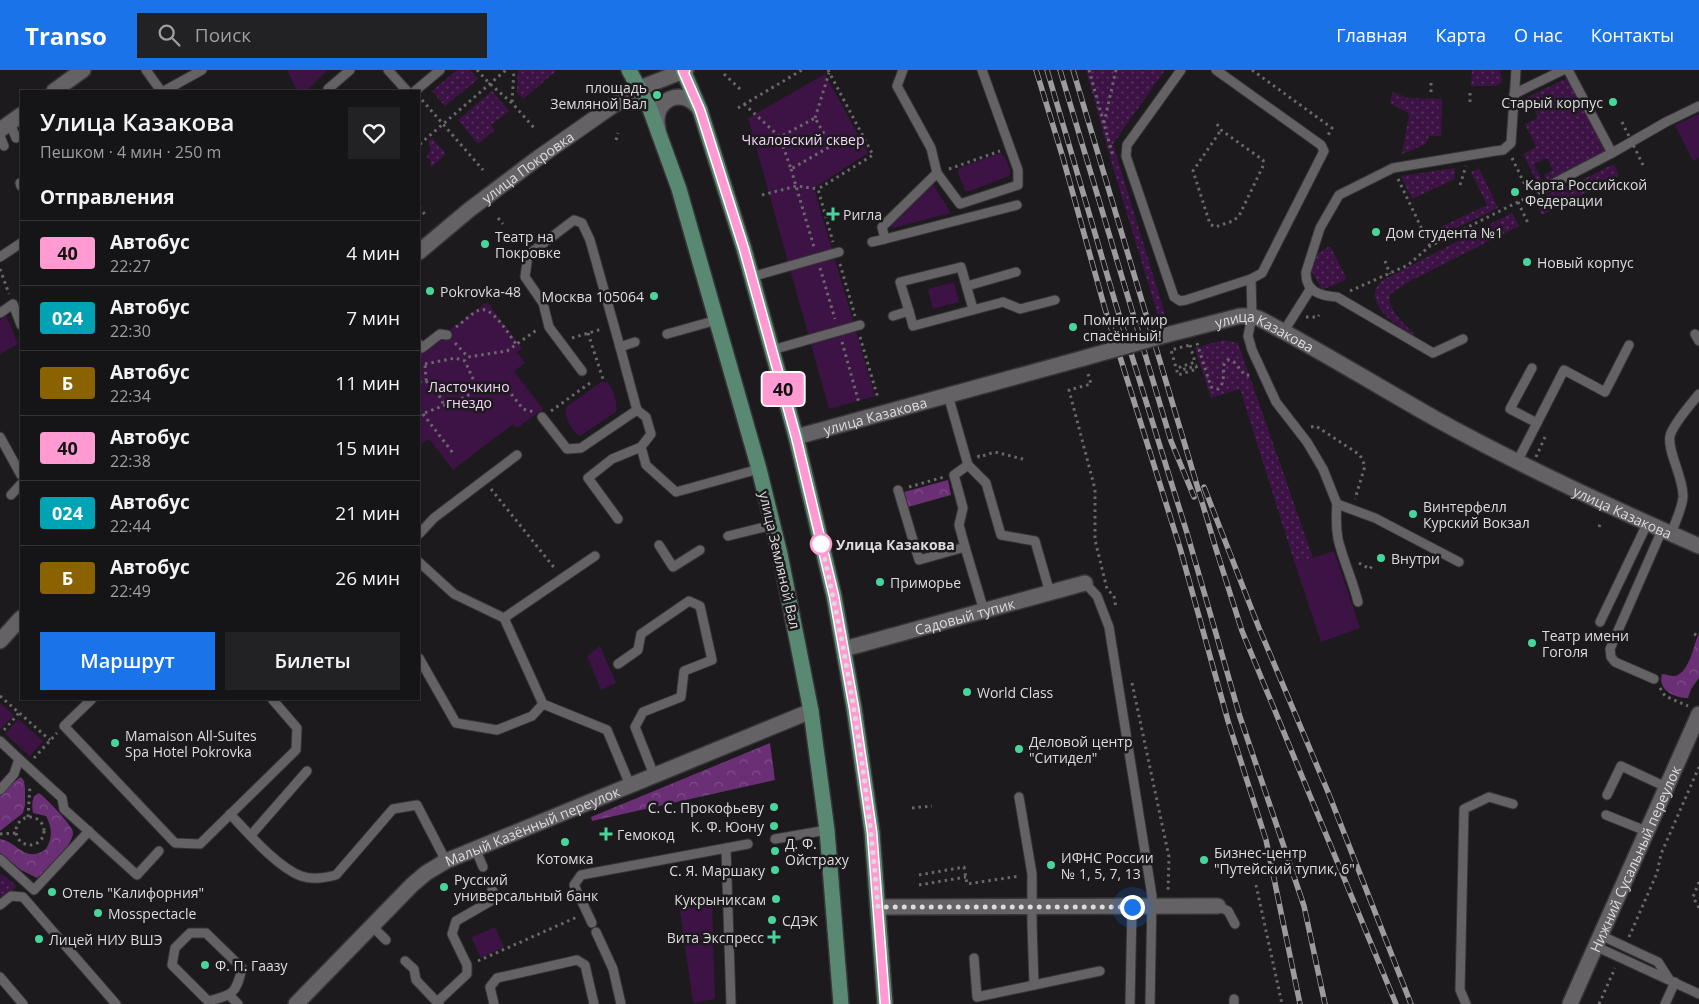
<!DOCTYPE html>
<html lang="ru">
<head>
<meta charset="utf-8">
<style>
  body { margin:0; font-family:"Open Sans",sans-serif; background:#222123; color:#f1f3f6; height:100vh; display:flex; flex-direction:column; font-size:19px; white-space:nowrap }
  * { box-sizing:border-box; margin:0 }
  p { font-size:16px; color:#9d9ea1 }
  .icon { flex:none; width:28px; height:28px; fill:none; stroke:currentColor; stroke-width:2; stroke-linecap:round; stroke-linejoin:round }
  .map { position:relative; flex:1; overflow:hidden }
  .sheet { position:absolute; left:20px; top:20px; width:400px; height:610px; display:flex; flex-direction:column; background:#151416; border-radius:0px; box-shadow:0 1px 4px #0004,0 0 0 1px #343335 }
  .sheet>* { flex:none }
  .badge { padding:0 10px; border-radius:4px; font-size:18px; line-height:32px }
  .you { position:absolute; width:25px; height:25px; margin:-12px; border:4px solid #fff; border-radius:50%; background:#1a73e8; box-shadow:0 0 0 8px #1a73e833 }
  .map>.badge { position:absolute; translate:-50% -50%; box-shadow:0 0 0 2px #fff }
  h2 { padding:0 20px; font-size:19px; line-height:45px }
  .round { display:grid; place-items:center; flex:none; width:52px; height:52px; border-radius:0px; background:#222123 }
  .head { display:flex; align-items:center; justify-content:space-between; height:85px; padding:0 20px }
  h1 { font-size:24px; font-weight:600; line-height:38px }
  .action { display:flex; gap:10px; margin-top:auto; padding:10px 20px }
  .action a { flex:1; height:58px; border-radius:0px; background:#1a73e8; color:#fff; font-size:20px; font-weight:600; line-height:58px; text-align:center }
  .action a+a { background:#222123; color:#f1f3f6 }
  ul { padding:0; list-style:none }
  li { display:flex; align-items:center; gap:15px; height:65px; padding:0 20px; border-top:1px solid #343335 }
  li div { flex:1 }
  li b { display:block; font-size:19px }
  li em { font-style:normal }
  li .badge { min-width:55px; font-weight:700; text-align:center }
  header { display:flex; align-items:center; gap:30px; box-sizing:border-box; height:70px; padding:0 25px; background:#1a73e8; color:#fff }
  header strong { font-size:24px }
  nav { display:flex; gap:28px; margin-inline-start:auto; font-size:18px }
  .search { width:350px; height:45px; background:#222123; display:flex; align-items:center; gap:12px; box-sizing:border-box; padding:0 18px; border-radius:0px; color:#9d9ea1; font-size:19px }
  .map>svg:first-child { display:block }
</style>
</head>
<body>
<header>
<strong>Transo</strong>
<div class="search"><svg class="icon" aria-label="search" viewBox="0 0 24 24"><circle cx="10" cy="10" r="6"/><path d="M15 15l6 6"/></svg>Поиск</div>
<nav><a>Главная</a><a>Карта</a><a>О нас</a><a>Контакты</a></nav>
</header>
<div class="map">
<svg width="1699" height="934" viewBox="0 0 1699 934">
  <defs>
    <pattern id="grass-dots" width="8" height="8" patternUnits="userSpaceOnUse" patternTransform="scale(1.25)"><rect width="8" height="8" fill="#3d1345"/><path d="M2 2h.1M6 6h.1" fill="none" stroke="#58355f" stroke-width="1.8" stroke-linecap="round"/></pattern>
    <pattern id="forest-crowns" width="20" height="18" patternUnits="userSpaceOnUse" patternTransform="scale(1.25)"><rect width="20" height="18" fill="#6a2f75"/><path d="M2 6a3 3 0 1 1 6 0M12 15a3 3 0 1 1 6 0" fill="none" stroke="#7f4d88"/></pattern>
  </defs>
  <rect width="100%" height="100%" fill="#1c1a1d"/>
  <g fill="url(#grass-dots)">
    <polygon points="457,0 470,0 478,9 445,36 432,21"/>
    <polygon points="518,0 556,0 556,1 523,29 517,22"/>
    <polygon points="1086,0 1141,0 1143,1 1144,0 1165,0 1113,74 1165,244 1158,246 1111,91"/>
    <polygon points="1472,0 1500,0 1502,12 1496,16 1471,16"/>
    <polygon points="1567,8 1605,81 1547,111 1544,105 1553,100 1547,88 1534,94 1543,113 1539,116 1523,84 1536,77 1525,54 1538,48 1528,27"/>
    <polygon points="492,21 509,41 491,55 495,60 478,74 458,50"/>
    <polygon points="1393,22 1408,28 1442,29 1441,66 1429,66 1426,74 1402,84 1409,46 1408,43 1390,33"/>
    <polygon points="432,68 446,84 432,97 430,95 431,91 426,86 431,80 428,72"/>
    <polygon points="1614,94 1619,106 1542,145 1535,131 1565,116 1570,116"/>
    <polygon points="1455,98 1455,109 1412,129 1401,106"/>
    <polygon points="1479,98 1498,138 1431,170 1428,163 1487,135 1471,102"/>
    <path d="M1512,143L1519,156L1410,211L1390,224C1386,240 1406,255 1415,265C1398,259 1358,230 1383,210Z"/>
    <polygon points="1328,177 1331,178 1346,207 1345,210 1322,220 1313,204 1312,201 1317,184"/>
    <polygon points="1223,270 1238,273 1313,488 1295,494 1240,319 1211,328 1195,278"/>
    <polygon points="0,803 17,816 0,830"/>
  </g>
  <g fill="url(#forest-crowns)">
    <polygon points="948,410 951,425 908,437 904,422"/>
    <path d="M1699,563V608L1691,619L1688,628C1675,628 1657,620 1662,604C1667,604 1673,608 1678,605C1691,597 1693,576 1699,563Z"/>
    <polygon points="770,673 775,710 592,751 591,747"/>
    <polygon points="21,707 24,711 25,719 25,735 23,743 0,761 0,725 8,716"/>
    <path d="M39,723C46,728 72,755 73,762C74,775 47,799 37,808L21,800L0,783V769C18,772 25,794 46,779C53,767 52,758 46,746L33,743C32,735 31,726 39,723Z"/>
  </g>
  <g fill="#3d1345">
    <polygon points="287,0 327,0 306,21 297,21"/>
    <polygon points="825,4 868,83 814,118 875,326 829,339 748,48"/>
    <polygon points="1699,44 1699,88 1693,91 1675,55"/>
    <path d="M1000,83C1006,86 1012,100 1009,106L970,121H965L958,102L959,98Z"/>
    <polygon points="933,114 951,143 892,158 891,156"/>
    <polygon points="954,212 959,232 933,239 928,219"/>
    <polygon points="487,232 522,278 517,282 525,293 514,301 543,339 517,358 513,354 453,400 429,369 419,376 419,270 423,274 447,262"/>
    <polygon points="6,245 18,274 0,284 0,250"/>
    <path d="M601,312H607C613,319 618,332 616,342L580,366C571,361 564,346 566,337Z"/>
    <polygon points="1334,481 1360,558 1321,572 1295,494"/>
    <polygon points="600,576 616,613 601,620 587,586"/>
    <polygon points="0,633 14,645 0,660"/>
    <polygon points="18,649 43,671 30,686 5,664"/>
    <polygon points="712,833 715,929 693,933 679,834"/>
    <polygon points="495,857 504,877 481,888 471,867"/>
  </g>
  <g fill="none" stroke-linecap="round" stroke-linejoin="round">
    <g stroke="#363436" stroke-width="11">
      <g id="service">
        <polyline points="146,0 161,21"/>
        <polyline points="388,0 407,21"/>
        <polyline points="1181,0 1127,75 1126,86 1174,227 1180,231 1186,230 1251,209 1262,203 1324,81 1321,75 1216,0"/>
        <polyline points="1568,0 1612,83"/>
        <polyline points="164,21 202,0"/>
        <polyline points="328,21 328,19 350,0"/>
        <polyline points="415,21 440,0"/>
        <polyline points="1514,24 1563,0"/>
        <polyline points="10,53 16,68"/>
        <polyline points="0,66 4,76"/>
        <polyline points="937,103 960,134 1018,115 1018,100 982,0"/>
        <polyline points="20,113 21,116"/>
        <polyline points="1541,120 1612,83 1666,52 1699,36"/>
        <polyline points="885,169 1017,135"/>
        <polyline points="872,172 885,169 882,157 937,103 931,78 897,16 903,0"/>
        <polyline points="0,187 21,173"/>
        <polyline points="751,207 839,182"/>
        <polyline points="1251,209 1252,246 1248,266 1252,280 1276,332 1307,372 1323,399 1337,434 1375,448 1459,492"/>
        <polyline points="967,216 1016,202"/>
        <polyline points="909,241 900,212 961,197 973,239"/>
        <polyline points="0,243 13,234 21,255"/>
        <polyline points="893,246 909,241 913,256 1003,232 1020,239 1055,230"/>
        <polyline points="1284,261 1311,218"/>
        <polyline points="667,264 717,250"/>
        <polyline points="1695,264 1699,271"/>
        <path d="M1463,269L1433,283L1337,227C1321,226 1305,222 1306,202L1320,158L1339,125L1393,98L1495,81L1503,80L1511,73L1516,0"/>
        <polyline points="419,274 422,278 440,264 447,265"/>
        <polyline points="772,280 860,255"/>
        <polyline points="1532,298 1510,339 1537,353"/>
        <polyline points="582,301 549,257 543,233 525,207 528,185 574,150 582,153 590,170 620,277 635,272"/>
        <polyline points="948,325 968,395 986,413 1001,465 1035,471 1050,523"/>
        <polyline points="637,340 646,347 651,364 641,377 646,395 676,422 759,399"/>
        <polyline points="542,347 567,379 581,378 637,340 620,277"/>
        <polyline points="0,367 21,405"/>
        <polyline points="1517,392 1564,300 1605,322 1629,275"/>
        <polyline points="898,420 919,490 965,477 984,541"/>
        <polyline points="11,425 21,414"/>
        <path d="M1337,434C1336,445 1336,457 1338,469C1343,490 1353,511 1358,532"/>
        <polyline points="618,449 588,408 612,389 641,377"/>
        <polyline points="419,464 434,448 517,385"/>
        <path d="M1671,464C1675,452 1682,439 1683,427C1684,408 1667,382 1670,366C1673,354 1691,334 1699,324"/>
        <polyline points="728,466 773,455"/>
        <polyline points="659,475 673,497 700,480"/>
        <polyline points="965,477 959,455 963,438 954,405 968,395"/>
        <polyline points="595,486 504,548 543,634 607,660 630,715"/>
        <polyline points="419,492 454,524 504,548"/>
        <polyline points="1085,513 1097,526 1109,557 1152,826 1150,934"/>
        <polyline points="1600,552 1647,454"/>
        <polyline points="419,588 456,653 497,660 532,646 543,634"/>
        <polyline points="618,594 638,580 641,564 689,531 700,536 712,590 684,601 681,627 643,642 635,657 654,705"/>
        <polyline points="1654,609 1615,592 1611,587 1610,579 1662,460"/>
        <polyline points="92,629 64,656 175,773 200,774 296,680 297,658 272,629"/>
        <polyline points="0,671 19,689 14,704 0,720"/>
        <polyline points="19,689 62,728 64,739 137,805 159,781"/>
        <polyline points="1607,725 1621,696 1666,717"/>
        <path d="M230,744C248,763 277,797 301,806C312,810 325,808 336,805L393,739L417,735L446,791"/>
        <polyline points="1606,745 1646,761"/>
        <polyline points="251,765 307,701"/>
        <polyline points="775,769 827,760"/>
        <polyline points="475,778 483,797"/>
        <polyline points="726,778 731,934"/>
        <polyline points="0,789 34,820 89,761"/>
        <polyline points="0,835 11,826 23,827 116,934"/>
        <polyline points="1218,836 1228,841 1235,854"/>
        <polyline points="592,853 574,815 581,805 748,774"/>
        <polyline points="372,856 386,870"/>
        <polyline points="596,862 613,899 621,934"/>
        <path d="M190,863H206L242,898C236,924 233,925 208,931L172,895L175,878Z"/>
        <polyline points="1600,865 1658,892 1669,909"/>
        <polyline points="1595,876 1699,924"/>
        <polyline points="974,888 977,927 1034,915 1032,854 1032,804 1019,727"/>
        <polyline points="405,891 414,899 416,910 437,932"/>
        <polyline points="0,907 23,934"/>
        <polyline points="1034,915 1100,901"/>
        <polyline points="230,926 238,934"/>
        <polyline points="439,934 437,932 467,904 467,895 452,864 456,851 496,828 492,819"/>
        <polyline points="494,934 490,917 497,908 577,890 585,895 594,934"/>
        <polyline points="1130,934 1132,837"/>
        <polyline points="1234,934 1234,929"/>
        <polyline points="1466,934 1460,920 1464,739 1489,727 1513,734"/>
        <polyline points="1665,934 1675,912"/>
      </g>
    </g>
    <g stroke="#363436" stroke-width="18">
      <g id="minor">
        <polyline points="54,21 83,0"/>
        <path d="M658,58C651,29 684,15 700,40"/>
        <polyline points="0,60 21,45"/>
        <path id="s1" d="M844,579L1085,513"/>
        <polyline points="879,837 1218,836"/>
        <path id="s2" d="M296,934L412,815L426,803L446,791L811,641"/>
        <path id="s3" d="M1570,934L1699,644"/>
      </g>
    </g>
    <g stroke="#363436" stroke-width="18">
      <g id="tertiary">
        <path id="s4" d="M1162,266L1240,246H1252L1260,249C1320,280 1377,316 1436,349C1521,396 1610,437 1699,476"/>
        <path id="s5" d="M796,367L1084,288"/>
      </g>
    </g>
    <g stroke="#363436" stroke-width="18">
      <g id="secondary">
        <path id="s6" d="M419,182L469,140L538,88L608,39L640,18L686,0"/>
        <polyline points="0,571 21,548"/>
      </g>
    </g>
    <g stroke="#363436" stroke-width="18">
      <g id="primary">
        <polyline points="629,0 650,39 679,119 759,399 780,484 811,641 827,760 841,934"/>
        <polyline points="683,0 700,40 744,179 796,367 834,526 854,638 872,762 885,934"/>
      </g>
    </g>
    <g stroke="#69686a" stroke-width="3" stroke-dasharray="2.5 4" stroke-linecap="butt">
      <polyline points="477,0 490,14 512,33 535,59"/>
      <polyline points="828,0 873,85 818,119 833,172"/>
      <polyline points="1089,0 1113,86"/>
      <polyline points="1252,0 1332,58 1327,67"/>
      <polyline points="724,4 741,20"/>
      <polyline points="587,21 601,23"/>
      <polyline points="1431,22 1431,13"/>
      <polyline points="1470,23 1470,32"/>
      <polyline points="422,30 483,100"/>
      <polyline points="512,32 514,0"/>
      <polyline points="744,34 780,67 791,99 831,76 815,48 780,67"/>
      <polyline points="738,38 802,0"/>
      <polyline points="815,48 829,3"/>
      <polyline points="1104,53 1116,0"/>
      <polyline points="1217,54 1221,60 1263,90 1264,94 1239,146 1233,151 1215,157 1210,154 1193,101 1221,60"/>
      <polyline points="616,70 618,63"/>
      <polyline points="419,81 421,73 506,0"/>
      <polyline points="1512,88 1528,121"/>
      <polyline points="791,99 814,177"/>
      <polyline points="949,99 1000,81"/>
      <polyline points="1398,109 1430,176"/>
      <polyline points="1460,115 1466,96"/>
      <polyline points="762,125 797,116 818,119"/>
      <polyline points="1518,132 1528,153"/>
      <polyline points="419,137 427,147"/>
      <polyline points="498,148 503,154"/>
      <polyline points="1385,191 1390,204"/>
      <polyline points="840,194 855,246"/>
      <polyline points="820,198 835,249"/>
      <polyline points="0,199 9,224"/>
      <polyline points="1350,221 1408,195 1430,176 1532,125"/>
      <polyline points="1306,247 1318,247 1319,245"/>
      <path d="M456,257C463,252 472,243 479,240C492,235 509,265 516,274"/>
      <polyline points="588,263 604,312"/>
      <polyline points="860,267 878,328"/>
      <polyline points="572,268 602,259"/>
      <polyline points="842,272 859,333"/>
      <polyline points="455,273 468,287 507,281 538,259"/>
      <path d="M1197,273L1211,317L1218,319C1225,314 1223,303 1224,295L1228,290L1234,292L1245,305H1252"/>
      <polygon points="1190,275 1195,292 1180,297 1181,300 1196,296 1197,299 1178,305 1171,280"/>
      <polyline points="425,294 455,288 465,291 478,320 505,316 523,339 534,342"/>
      <polyline points="1088,304 1091,314 1069,320 1095,419 1095,470 1107,519 1114,526 1116,538"/>
      <polyline points="426,311 441,328 444,336"/>
      <polyline points="419,312 426,310 425,294"/>
      <polyline points="551,341 590,313 588,310"/>
      <polyline points="423,344 453,383"/>
      <polyline points="419,345 461,329 478,320"/>
      <polyline points="1311,357 1316,356 1360,385 1365,396 1355,429"/>
      <polyline points="978,385 979,387 995,382 1023,389"/>
      <polyline points="1536,387 1545,367"/>
      <polyline points="909,417 944,407"/>
      <polyline points="491,419 556,500"/>
      <polyline points="1599,457 1601,452"/>
      <polyline points="1359,493 1370,499 1373,494"/>
      <polyline points="1694,564 1699,566"/>
      <polyline points="1132,613 1169,787 1168,822"/>
      <polyline points="1660,618 1665,626 1688,636"/>
      <polyline points="0,626 50,670"/>
      <polyline points="4,660 19,643"/>
      <polyline points="34,688 57,663"/>
      <polyline points="912,738 932,736"/>
      <polyline points="28,747 30,716"/>
      <circle cx="30" cy="761" r="14"/>
      <polyline points="0,764 16,763"/>
      <polyline points="919,805 964,797 967,814 1020,806"/>
      <polyline points="1699,812 1693,827 1699,838"/>
      <polyline points="919,815 966,807"/>
      <polyline points="1256,815 1282,934"/>
      <polyline points="1629,867 1657,803 1661,784 1699,697"/>
      <polyline points="478,891 577,847"/>
      <polyline points="1599,934 1615,898"/>
    </g>
    <use href="#service" stroke="#646265" stroke-width="9"/>
    <use href="#minor" stroke="#646265" stroke-width="15"/>
    <use href="#tertiary" stroke="#646265" stroke-width="15"/>
    <use href="#secondary" stroke="#646265" stroke-width="15"/>
    <use href="#primary" stroke="#598873" stroke-width="15"/>
    <g stroke="#9c9b9d" stroke-width="5.5">
      <g id="rail">
        <polyline points="1036,0 1063,88 1105,239 1180,478 1228,651 1266,770 1300,934"/>
        <polyline points="1047,0 1116,235 1187,463 1240,647 1304,836 1325,934"/>
        <polyline points="1060,0 1171,371 1194,427"/>
        <polyline points="1073,0 1216,479 1242,561 1396,934"/>
        <polyline points="1204,417 1259,558 1328,722 1411,934"/>
      </g>
    </g>
    <use href="#rail" stroke="#1c1a1d" stroke-width="4" stroke-dasharray="11" stroke-linecap="butt"/>
    <g stroke="#363436" stroke-width="18" stroke-linecap="butt">
      <polyline id="tertiary-bridge" points="1084,288 1162,266"/>
    </g>
    <polyline stroke="#69686a" stroke-width="3" stroke-dasharray="2.5 4" stroke-linecap="butt" points="1622,52 1643,95"/>
    <use href="#tertiary-bridge" stroke="#646265" stroke-width="15"/>
  </g>
  <g fill="none" stroke-linecap="round" stroke-linejoin="round">
    <g stroke="#fff" stroke-width="11">
      <polyline id="line" points="685,0 683,1 700,40 744,179 796,367 834,526 854,638 872,762 885,934"/>
    </g>
    <use href="#line" stroke="#ff9ad2" stroke-width="8"/>
    <path stroke="#dcdbdd" stroke-width="5" stroke-dasharray="0 9" d="M821,474V473C849,593 868,714 878,837H1132"/>
  </g>
  <g fill="#49d49c" stroke="#1c1a1d" stroke-width="2">
    <circle cx="657" cy="25" r="5"/>
    <circle cx="1613" cy="32" r="5"/>
    <circle cx="1515" cy="122" r="5"/>
    <path d="M830.5 136.5h5v5h5v5h-5v5h-5v-5h-5v-5h5z"/>
    <circle cx="1376" cy="162" r="5"/>
    <circle cx="485" cy="174" r="5"/>
    <circle cx="1527" cy="192" r="5"/>
    <circle cx="430" cy="221" r="5"/>
    <circle cx="654" cy="226" r="5"/>
    <circle cx="1073" cy="257" r="5"/>
    <circle cx="1413" cy="444" r="5"/>
    <circle cx="1381" cy="488" r="5"/>
    <circle cx="880" cy="512" r="5"/>
    <circle cx="1532" cy="573" r="5"/>
    <circle cx="967" cy="622" r="5"/>
    <circle cx="115" cy="673" r="5"/>
    <circle cx="1019" cy="679" r="5"/>
    <circle cx="774" cy="737" r="5"/>
    <circle cx="774" cy="756" r="5"/>
    <path d="M603.5 756.5h5v5h5v5h-5v5h-5v-5h-5v-5h5z"/>
    <circle cx="565" cy="772" r="5"/>
    <circle cx="775" cy="781" r="5"/>
    <circle cx="1204" cy="790" r="5"/>
    <circle cx="1051" cy="795" r="5"/>
    <circle cx="775" cy="800" r="5"/>
    <circle cx="444" cy="817" r="5"/>
    <circle cx="52" cy="822" r="5"/>
    <circle cx="776" cy="829" r="5"/>
    <circle cx="98" cy="843" r="5"/>
    <circle cx="772" cy="850" r="5"/>
    <path d="M771.5 859.5h5v5h5v5h-5v5h-5v-5h-5v-5h5z"/>
    <circle cx="39" cy="869" r="5"/>
    <circle cx="205" cy="895" r="5"/>
  </g>
  <circle fill="#fff" stroke="#ff9ad2" stroke-width="2.5" cx="821" cy="474" r="10"/>
  <g text-anchor="middle" dominant-baseline="central" stroke-width="5" stroke-linejoin="round" paint-order="stroke">
    <g font-size="14" fill="#dcdbdd" stroke="#1c1a1d" text-anchor="start">
      <text x="647" y="17" text-anchor="end">площадь<tspan x="647" dy="16">Земляной Вал</tspan></text>
      <text x="1603" y="32" text-anchor="end">Старый корпуc</text>
      <text x="1525" y="114">Карта Российской<tspan x="1525" dy="16">Федерации</tspan></text>
      <text x="843" y="144">Ригла</text>
      <text x="1386" y="162">Дом студента №1</text>
      <text x="495" y="166">Театр на<tspan x="495" dy="16">Покровке</tspan></text>
      <text x="1537" y="192">Новый корпус</text>
      <text x="440" y="221">Pokrovka-48</text>
      <text x="644" y="226" text-anchor="end">Москва 105064</text>
      <text x="1083" y="249">Помнит мир<tspan x="1083" dy="16">спасённый!</tspan></text>
      <text x="1423" y="436">Винтерфелл<tspan x="1423" dy="16">Курский Вокзал</tspan></text>
      <text x="1391" y="488">Внутри</text>
      <text x="890" y="512">Приморье</text>
      <text x="1542" y="565">Театр имени<tspan x="1542" dy="16">Гоголя</tspan></text>
      <text x="977" y="622">World Class</text>
      <text x="125" y="665">Mamaison All-Suites<tspan x="125" dy="16">Spa Hotel Pokrovka</tspan></text>
      <text x="1029" y="671">Деловой центр<tspan x="1029" dy="16">"Ситидел"</tspan></text>
      <text x="764" y="737" text-anchor="end">С. С. Прокофьеву</text>
      <text x="764" y="756" text-anchor="end">К. Ф. Юону</text>
      <text x="617" y="764">Гемокод</text>
      <text x="785" y="773">Д. Ф.<tspan x="785" dy="16">Ойстраху</tspan></text>
      <text x="1214" y="782">Бизнес-центр<tspan x="1214" dy="16">"Путейский тупик, 6"</tspan></text>
      <text x="1061" y="787">ИФНС России<tspan x="1061" dy="16">№ 1, 5, 7, 13</tspan></text>
      <text x="565" y="788" text-anchor="middle">Котомка</text>
      <text x="765" y="800" text-anchor="end">С. Я. Маршаку</text>
      <text x="454" y="809">Русский<tspan x="454" dy="16">универсальный банк</tspan></text>
      <text x="62" y="822">Отель "Калифорния"</text>
      <text x="766" y="829" text-anchor="end">Кукрыниксам</text>
      <text x="108" y="843">Mosspectacle</text>
      <text x="782" y="850">СДЭК</text>
      <text x="764" y="867" text-anchor="end">Вита Экспресс</text>
      <text x="49" y="869">Лицей НИУ ВШЭ</text>
      <text x="215" y="895">Ф. П. Гаазу</text>
    </g>
    <g font-size="14" fill="#f4d2f9" stroke="#1c1a1d">
      <text x="803" y="69">Чкаловский сквер</text>
      <text x="469" y="316">Ласточкино<tspan x="469" dy="16">гнездо</tspan></text>
    </g>
    <g font-size="14" fill="#dcdbdd" stroke="#1c1a1d">
      <text stroke="none"><textPath href="#s6" startOffset="138">улица Покровка</textPath></text>
      <text stroke="none"><textPath href="#s4" startOffset="108">улица Казакова</textPath></text>
      <text stroke="none"><textPath href="#s5" startOffset="82">улица Казакова</textPath></text>
      <text stroke="none"><textPath href="#s4" startOffset="512">улица Казакова</textPath></text>
      <text transform="translate(780 490) rotate(77)">улица Земляной Вал</text>
      <text stroke="none"><textPath href="#s1" startOffset="125">Садовый тупик</textPath></text>
      <text stroke="none"><textPath href="#s2" startOffset="301">Малый Казённый переулок</textPath></text>
      <text stroke="none"><textPath href="#s3" startOffset="159">Нижний Сусальный переулок</textPath></text>
    </g>
    <g font-size="14" font-weight="bold" fill="#dcdbdd" stroke="#1c1a1d" text-anchor="start">
      <text x="836" y="474">Улица Казакова</text>
    </g>
  </g>
</svg>
<div class="you" style="left:1132px;top:837px"></div>
<b class="badge" style="left:783px;top:319px;background:#ff9ad2;color:#111">40</b>
<section class="sheet">
<div class="head"><div><h1>Улица Казакова</h1><p>Пешком · 4 мин · 250 m</p></div><a class="round"><svg class="icon" aria-label="heart" viewBox="0 0 24 24"><path d="M12 20l-8-8c-3-5 5-10 8-4 3-6 11-1 8 4z"/></svg></a></div>
<h2>Отправления</h2>
<ul>
<li><span class="badge" style="background:#ff9ad2;color:#111">40</span><div><b>Автобус</b><p>22:27</p></div><em>4 мин</em></li>
<li><span class="badge" style="background:#00a3b4;color:#fff">024</span><div><b>Автобус</b><p>22:30</p></div><em>7 мин</em></li>
<li><span class="badge" style="background:#8a6200;color:#fff">Б</span><div><b>Автобус</b><p>22:34</p></div><em>11 мин</em></li>
<li><span class="badge" style="background:#ff9ad2;color:#111">40</span><div><b>Автобус</b><p>22:38</p></div><em>15 мин</em></li>
<li><span class="badge" style="background:#00a3b4;color:#fff">024</span><div><b>Автобус</b><p>22:44</p></div><em>21 мин</em></li>
<li><span class="badge" style="background:#8a6200;color:#fff">Б</span><div><b>Автобус</b><p>22:49</p></div><em>26 мин</em></li>
</ul>
<div class="action"><a>Маршрут</a><a>Билеты</a></div>
</section>
</div>
</body>
</html>
